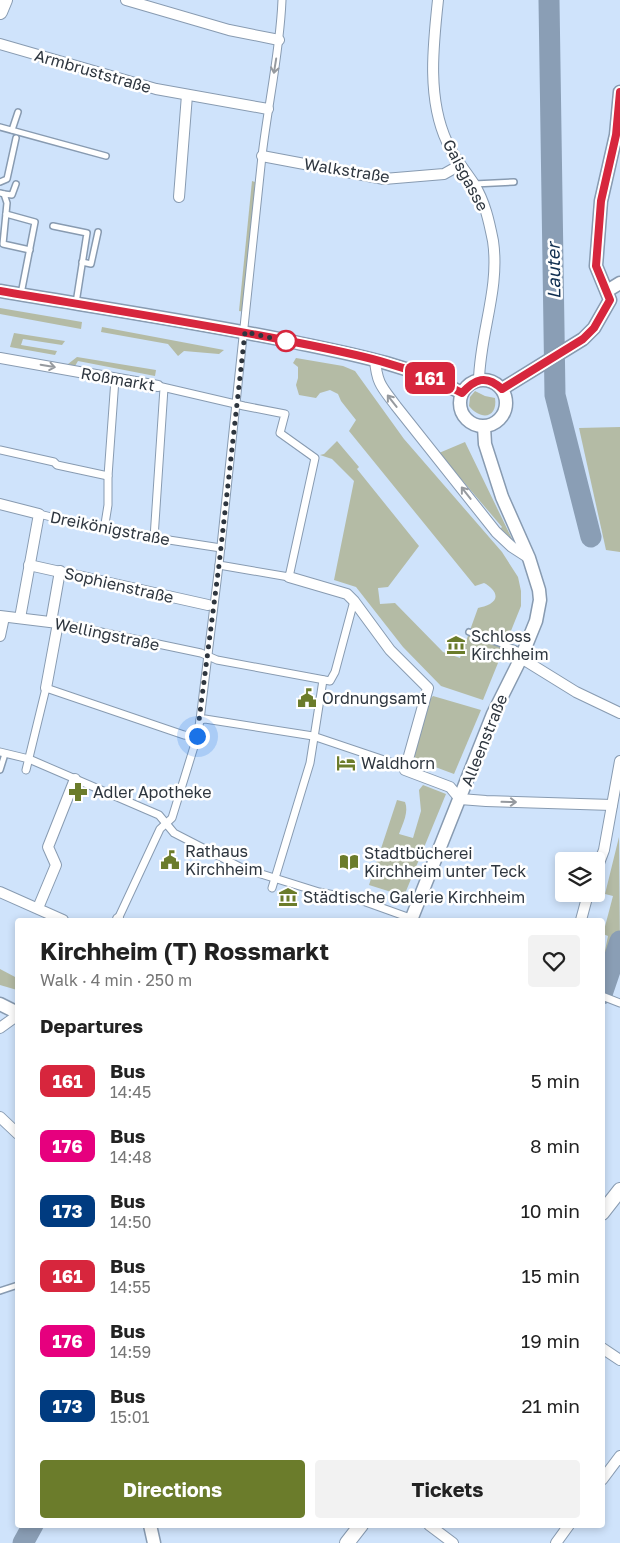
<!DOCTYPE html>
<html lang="en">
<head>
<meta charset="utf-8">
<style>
  body { margin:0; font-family:"Golos Text",sans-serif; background:#f2f2f2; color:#222; height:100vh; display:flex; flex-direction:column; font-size:19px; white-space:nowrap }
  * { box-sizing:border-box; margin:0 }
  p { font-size:16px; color:#767676 }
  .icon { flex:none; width:28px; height:28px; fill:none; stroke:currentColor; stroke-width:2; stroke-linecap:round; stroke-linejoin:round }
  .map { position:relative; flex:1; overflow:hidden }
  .side { position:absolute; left:15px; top:918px; width:590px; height:610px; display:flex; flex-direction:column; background:#fff; border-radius:5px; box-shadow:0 2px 8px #0003 }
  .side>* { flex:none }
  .badge { padding:0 10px; border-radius:8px; font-size:18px; line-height:32px }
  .fabs { position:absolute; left:555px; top:852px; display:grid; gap:10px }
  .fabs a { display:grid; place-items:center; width:50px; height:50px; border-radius:5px; background:#fff; box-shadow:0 2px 8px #0003; font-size:25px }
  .you { position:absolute; width:25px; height:25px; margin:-12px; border:4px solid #fff; border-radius:50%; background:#1a73e8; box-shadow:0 0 0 8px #1a73e833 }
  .map>.badge { position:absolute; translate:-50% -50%; box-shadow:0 0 0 2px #fff }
  h2 { padding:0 25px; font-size:19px; line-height:45px }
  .round { display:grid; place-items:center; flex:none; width:52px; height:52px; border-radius:5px; background:#f2f2f2 }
  .overview { display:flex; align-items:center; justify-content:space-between; height:85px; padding:0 25px }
  h1 { font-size:24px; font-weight:700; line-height:38px }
  .action { display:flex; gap:10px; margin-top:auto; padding:10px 25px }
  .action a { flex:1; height:58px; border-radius:5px; background:#6b7c2b; color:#fff; font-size:20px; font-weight:700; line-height:58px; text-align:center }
  .action a+a { background:#f2f2f2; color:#222 }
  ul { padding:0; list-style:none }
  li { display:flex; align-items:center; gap:15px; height:65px; padding:0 25px }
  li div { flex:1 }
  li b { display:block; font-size:19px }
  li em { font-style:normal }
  li .badge { min-width:55px; font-weight:700; text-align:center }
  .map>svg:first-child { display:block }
</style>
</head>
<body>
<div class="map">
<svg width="620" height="1543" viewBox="0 0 620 1543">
  <rect width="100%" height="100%" fill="#cfe3fb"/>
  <g fill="#b4bba5">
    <polygon points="252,181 255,182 245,312 239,311"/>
    <polygon points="0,308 82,322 81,329 0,314"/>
    <polygon points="102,327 224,350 219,354 184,351 178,356 168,344 101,332"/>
    <polygon points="14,333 65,341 62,345 23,339 21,345 57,351 55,355 10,347"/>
    <polygon points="77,357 156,370 155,376 78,361 75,366 68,364"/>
    <path d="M296,358L343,366L355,371L404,439L502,552L518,577L521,591V606L483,700L441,686L403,647L356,587L334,580L354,481L332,459L320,455L324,454L337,441L359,467L357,469L419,546L388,587L378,588L380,604L395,603L443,652L460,658L478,608C481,607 487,606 490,604C502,597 492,587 484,583L475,586L349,431L356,420L341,401L338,394L330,390L320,393L316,398L299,395L296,385L298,378V367L293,363Z"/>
    <path d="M475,391L485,396L495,398C498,418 481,421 469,406L470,397Z"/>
    <polygon points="620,427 620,552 606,550 579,428"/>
    <polygon points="465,442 515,545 499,530 502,527 439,453"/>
    <polygon points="433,696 481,710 454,774 411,758 429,700"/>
    <path d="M423,785L446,794L404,896L369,885L397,800L405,802C409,812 403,823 399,834L413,838L421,811L419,790Z"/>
    <polygon points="619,837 620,953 614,979 603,975 603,960 608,936 603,934 613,896 605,894"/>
    <polygon points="0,969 17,978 17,990 0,985"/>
  </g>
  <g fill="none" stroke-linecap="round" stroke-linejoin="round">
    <g stroke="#8a9eb5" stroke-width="21">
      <polyline points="549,0 555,395 591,537"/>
      <polyline points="602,994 620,941"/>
      <polyline points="23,1543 33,1525"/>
    </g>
    <g stroke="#889bb1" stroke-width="8">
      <g id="service">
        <polyline points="0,127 106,156"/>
        <polyline points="12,130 18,112"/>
        <polyline points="0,182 7,179 16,138"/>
        <polyline points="474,184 514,182"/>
        <polyline points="0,193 4,194 7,203 3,244 30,250"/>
        <polyline points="4,194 12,195 16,184"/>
        <polyline points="6,214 35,222 21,294"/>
        <polyline points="53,226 87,233 76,303"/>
        <polyline points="82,262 91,264 98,232"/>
        <polyline points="469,632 523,652"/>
        <polyline points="0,770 5,754"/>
        <polyline points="0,1291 18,1285"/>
      </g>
    </g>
    <g stroke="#889bb1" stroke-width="9">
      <g id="pedestrian">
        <polyline points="158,386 244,406 285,414 280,433 315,458 289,577 219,565"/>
        <polyline points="0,450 54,462 57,465 108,476"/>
        <polyline points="39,514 104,530 221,548"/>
        <polyline points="104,530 108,505 108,476 115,379"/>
        <polyline points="154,538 164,388"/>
        <polyline points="58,623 201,653 217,660 330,681 335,672 354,601"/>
        <polyline points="200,720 205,719 313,736 402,766 405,770"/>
        <polyline points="0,752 29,759 159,815 174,833 242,868 319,892 360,900 413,919"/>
        <polyline points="26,770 46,688 184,735 197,737"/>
        <polyline points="272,888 310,763 323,680"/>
        <path d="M120,920L118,919L160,829L172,818L197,737L200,720L219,565L262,156C268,104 280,52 282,0"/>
        <polyline points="602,996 620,1003"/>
      </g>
    </g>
    <g stroke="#889bb1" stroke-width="12">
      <g id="minor">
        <polyline points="126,0 229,30 279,40"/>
        <path d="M438,0C433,46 427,99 447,142C454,158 465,170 474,184C485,202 489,221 493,241C500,289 480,333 479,380"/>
        <polyline points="0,44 156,89 268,109"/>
        <polyline points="262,156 384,179 444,174 460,165"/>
        <polyline points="179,197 187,95"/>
        <polyline points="0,358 158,386"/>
        <path d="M375,360C377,384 382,387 396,406L496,532L512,547L529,558"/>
        <polyline points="0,504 39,514 20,618"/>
        <polyline points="29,565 208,605"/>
        <polyline points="289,577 347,594 354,601 390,650 428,688 405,770 450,787 460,799 486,801 612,805"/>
        <polyline points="0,616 58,623 46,688"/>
        <polyline points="51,622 60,571"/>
        <polyline points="0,636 4,617"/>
        <polyline points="521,658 576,692 620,713"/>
        <polyline points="596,871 604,850 620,761"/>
        <polyline points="0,892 63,920"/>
        <polyline points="38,908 56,865 48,847 75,779"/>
        <polyline points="118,920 118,919"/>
        <polyline points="581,920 588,894"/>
        <polyline points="0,1028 18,1015"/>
        <polyline points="0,1117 18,1134"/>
        <polyline points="602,1348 620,1360"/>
        <polyline points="602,1480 620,1456"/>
        <polyline points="429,1525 453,1543"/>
        <polyline points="556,1543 569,1525"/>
      </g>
    </g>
    <g stroke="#889bb1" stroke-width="15">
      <g id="tertiary">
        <path d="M0,291C95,307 190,321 284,340C345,353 407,363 462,393"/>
        <polyline points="607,291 620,283"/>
        <circle cx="483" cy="403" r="23"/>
        <polyline points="502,389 583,339 594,328 610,300 596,266 601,201 616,135 620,92"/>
        <polyline points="411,920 493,714 521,658 536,621 540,600 539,590 529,558 502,497 485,444 484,427"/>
        <polyline points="0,1004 18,1013"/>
        <polyline points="150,1525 154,1543"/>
      </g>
    </g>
    <g stroke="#889bb1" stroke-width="16">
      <g id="secondary">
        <polyline points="0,12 5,0"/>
        <polyline points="602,1213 620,1190"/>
        <polyline points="347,1543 361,1525"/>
      </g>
    </g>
    <use href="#service" stroke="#fff" stroke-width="5"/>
    <use href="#pedestrian" stroke="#fff" stroke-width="7"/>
    <use href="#minor" stroke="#fff" stroke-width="10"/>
    <use href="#tertiary" stroke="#fff" stroke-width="12"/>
    <use href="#secondary" stroke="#fff" stroke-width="14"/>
  </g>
  <defs><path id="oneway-shaft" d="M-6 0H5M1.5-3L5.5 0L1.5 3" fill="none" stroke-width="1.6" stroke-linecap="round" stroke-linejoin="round" transform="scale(1.25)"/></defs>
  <g stroke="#969a9f">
    <use href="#oneway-shaft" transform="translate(275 66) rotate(99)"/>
    <use href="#oneway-shaft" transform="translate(48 366) rotate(10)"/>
    <use href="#oneway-shaft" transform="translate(392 401) rotate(-128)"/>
    <use href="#oneway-shaft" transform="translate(466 493) rotate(-128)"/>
    <use href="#oneway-shaft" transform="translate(509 802) rotate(1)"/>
  </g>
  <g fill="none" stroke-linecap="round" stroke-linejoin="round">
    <g stroke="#fff" stroke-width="11">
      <path id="line" d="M0,291C95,307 190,322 284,340C345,352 407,363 462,393C475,379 486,374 502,389L583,339L594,328L610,300L596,266L601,201L616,135L620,92"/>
    </g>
    <use href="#line" stroke="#d7263d" stroke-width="8"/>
    <polyline stroke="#2e363f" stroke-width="5" stroke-dasharray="0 9" points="197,736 219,565 245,332 286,341"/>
  </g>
  <defs>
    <g id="museum-bare" transform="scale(1.5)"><path d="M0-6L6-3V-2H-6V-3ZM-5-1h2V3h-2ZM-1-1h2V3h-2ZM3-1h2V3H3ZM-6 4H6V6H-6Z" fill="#6b7c2b" stroke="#fff" stroke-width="2.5" paint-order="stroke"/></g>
    <g id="civic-bare" transform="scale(1.5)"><path d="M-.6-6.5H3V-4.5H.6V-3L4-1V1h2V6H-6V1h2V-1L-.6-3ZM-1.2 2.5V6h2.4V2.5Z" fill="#6b7c2b" stroke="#fff" stroke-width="2.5" paint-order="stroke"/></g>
    <g id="hotel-bare" transform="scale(1.5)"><path d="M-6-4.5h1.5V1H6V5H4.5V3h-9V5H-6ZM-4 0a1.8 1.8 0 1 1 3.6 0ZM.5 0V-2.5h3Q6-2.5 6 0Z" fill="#6b7c2b" stroke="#fff" stroke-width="2.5" paint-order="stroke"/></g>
    <g id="pharmacy-bare" transform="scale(1.5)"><path d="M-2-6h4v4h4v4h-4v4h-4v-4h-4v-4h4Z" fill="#6b7c2b" stroke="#fff" stroke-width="2.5" paint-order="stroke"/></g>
    <g id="library-bare" transform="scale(1.5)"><path d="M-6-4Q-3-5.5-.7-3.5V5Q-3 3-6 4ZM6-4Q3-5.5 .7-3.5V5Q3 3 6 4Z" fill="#6b7c2b" stroke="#fff" stroke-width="2.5" paint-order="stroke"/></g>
  </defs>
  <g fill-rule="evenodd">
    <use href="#museum-bare" x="456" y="645"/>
    <use href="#civic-bare" x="307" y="698"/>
    <use href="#hotel-bare" x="346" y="763"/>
    <use href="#pharmacy-bare" x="78" y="792"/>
    <use href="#civic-bare" x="170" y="860"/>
    <use href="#library-bare" x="349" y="862"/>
    <use href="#museum-bare" x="288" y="897"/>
  </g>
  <circle fill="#fff" stroke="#d7263d" stroke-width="2.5" cx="286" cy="341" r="10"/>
  <g text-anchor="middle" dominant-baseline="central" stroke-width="5" stroke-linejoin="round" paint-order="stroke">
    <g font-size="16" fill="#2e363f" stroke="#fff">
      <text transform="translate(93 71) rotate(16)">Armbruststraße</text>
      <text transform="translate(347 170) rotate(9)">Walkstraße</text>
      <text transform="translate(466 175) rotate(62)">Gaisgasse</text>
      <text transform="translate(118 379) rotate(10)">Roßmarkt</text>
      <text transform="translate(110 528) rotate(11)">Dreikönigstraße</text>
      <text transform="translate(119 585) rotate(13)">Sophienstraße</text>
      <text transform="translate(107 634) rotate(12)">Wellingstraße</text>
      <text transform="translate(484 740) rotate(-68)">Alleenstraße</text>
    </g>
    <g font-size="16" fill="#2e363f" stroke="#fff" text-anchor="start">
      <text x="471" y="636">Schloss<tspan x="471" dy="18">Kirchheim</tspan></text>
      <text x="322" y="698">Ordnungsamt</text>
      <text x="361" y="763">Waldhorn</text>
      <text x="93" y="792">Adler Apotheke</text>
      <text x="185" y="851">Rathaus<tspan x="185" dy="18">Kirchheim</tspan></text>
      <text x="364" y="853">Stadtbücherei<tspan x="364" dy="18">Kirchheim unter Teck</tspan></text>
      <text x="303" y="897">Städtische Galerie Kirchheim</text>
    </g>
    <g font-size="18" font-style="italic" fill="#102f50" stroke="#fff">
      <text transform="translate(553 271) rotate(-91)">Lauter</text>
    </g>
  </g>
</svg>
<div class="fabs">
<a><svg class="icon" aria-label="layers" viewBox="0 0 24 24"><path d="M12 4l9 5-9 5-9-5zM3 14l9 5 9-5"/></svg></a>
</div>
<div class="you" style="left:197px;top:736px"></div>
<b class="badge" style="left:430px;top:378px;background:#d7263d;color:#fff">161</b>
<section class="side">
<div class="overview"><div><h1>Kirchheim (T) Rossmarkt</h1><p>Walk · 4 min · 250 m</p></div><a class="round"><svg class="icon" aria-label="heart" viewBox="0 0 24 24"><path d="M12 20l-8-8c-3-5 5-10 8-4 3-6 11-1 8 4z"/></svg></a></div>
<h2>Departures</h2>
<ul>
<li><span class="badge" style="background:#d7263d;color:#fff">161</span><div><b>Bus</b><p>14:45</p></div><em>5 min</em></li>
<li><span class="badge" style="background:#e6007e;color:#fff">176</span><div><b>Bus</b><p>14:48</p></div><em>8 min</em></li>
<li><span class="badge" style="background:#003b80;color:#fff">173</span><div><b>Bus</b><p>14:50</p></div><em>10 min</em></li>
<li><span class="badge" style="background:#d7263d;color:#fff">161</span><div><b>Bus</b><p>14:55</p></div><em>15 min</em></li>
<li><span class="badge" style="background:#e6007e;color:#fff">176</span><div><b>Bus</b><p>14:59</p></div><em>19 min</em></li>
<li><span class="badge" style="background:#003b80;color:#fff">173</span><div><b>Bus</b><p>15:01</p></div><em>21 min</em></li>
</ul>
<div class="action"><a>Directions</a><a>Tickets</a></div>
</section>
</div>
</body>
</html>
